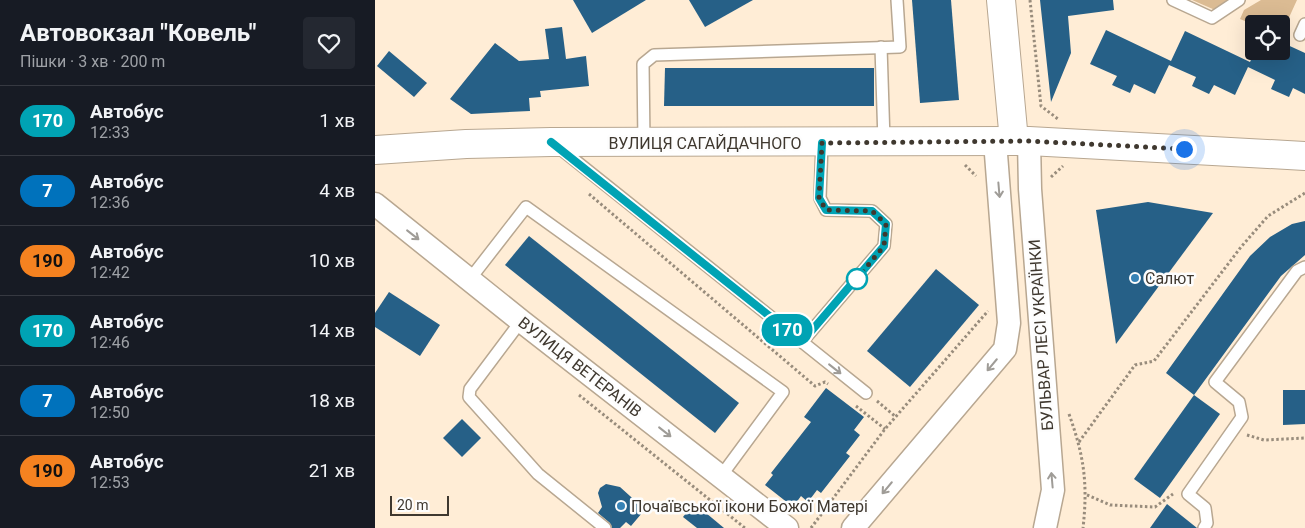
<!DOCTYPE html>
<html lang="uk">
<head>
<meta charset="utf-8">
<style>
  body { margin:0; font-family:Roboto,sans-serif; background:#242831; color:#f1f3f6; height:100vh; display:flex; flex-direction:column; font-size:19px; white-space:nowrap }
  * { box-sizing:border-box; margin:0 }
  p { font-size:16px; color:#9ea1a6 }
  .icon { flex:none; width:28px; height:28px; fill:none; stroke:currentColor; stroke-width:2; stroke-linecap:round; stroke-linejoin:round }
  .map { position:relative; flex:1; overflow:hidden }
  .details { display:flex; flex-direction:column; background:#171b24; width:375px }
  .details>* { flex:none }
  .badge { padding:0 10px; border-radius:16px; font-size:18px; line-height:32px }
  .fabs { position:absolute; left:870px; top:15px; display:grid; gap:10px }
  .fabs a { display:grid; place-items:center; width:45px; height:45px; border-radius:5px; background:#171b24; box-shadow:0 5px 20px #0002; font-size:25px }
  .scale { position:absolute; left:15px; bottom:12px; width:59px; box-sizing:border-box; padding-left:5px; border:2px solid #3f382f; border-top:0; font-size:14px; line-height:18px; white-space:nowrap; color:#3f382f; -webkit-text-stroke:4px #fdfdfd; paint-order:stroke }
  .you { position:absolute; width:25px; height:25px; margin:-12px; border:4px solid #fff; border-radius:50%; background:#1a73e8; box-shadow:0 0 0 8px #1a73e833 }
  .map>.badge { position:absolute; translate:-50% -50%; box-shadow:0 0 0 2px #fff }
  .round { display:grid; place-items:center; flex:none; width:52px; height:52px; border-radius:5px; background:#242831 }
  .head { display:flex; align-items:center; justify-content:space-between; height:85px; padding:0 20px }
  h1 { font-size:24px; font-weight:700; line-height:38px }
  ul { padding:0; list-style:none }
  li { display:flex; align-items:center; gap:15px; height:70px; padding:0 20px; border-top:1px solid #363941 }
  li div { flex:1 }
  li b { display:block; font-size:19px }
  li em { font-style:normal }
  li .badge { min-width:55px; font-weight:700; text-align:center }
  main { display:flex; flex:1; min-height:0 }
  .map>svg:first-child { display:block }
</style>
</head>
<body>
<main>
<section class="details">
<div class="head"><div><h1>Автовокзал &quot;Ковель&quot;</h1><p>Пішки · 3 хв · 200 m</p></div><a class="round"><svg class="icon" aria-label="heart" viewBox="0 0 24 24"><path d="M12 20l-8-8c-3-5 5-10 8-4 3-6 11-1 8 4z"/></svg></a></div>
<ul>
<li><span class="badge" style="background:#00a3b4;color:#fff">170</span><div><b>Автобус</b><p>12:33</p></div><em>1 хв</em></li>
<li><span class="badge" style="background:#0072bc;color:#fff">7</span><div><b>Автобус</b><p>12:36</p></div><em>4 хв</em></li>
<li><span class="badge" style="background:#f58220;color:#111">190</span><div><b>Автобус</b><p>12:42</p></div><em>10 хв</em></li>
<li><span class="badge" style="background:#00a3b4;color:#fff">170</span><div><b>Автобус</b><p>12:46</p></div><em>14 хв</em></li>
<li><span class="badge" style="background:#0072bc;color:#fff">7</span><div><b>Автобус</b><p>12:50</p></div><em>18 хв</em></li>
<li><span class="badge" style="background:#f58220;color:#111">190</span><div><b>Автобус</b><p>12:53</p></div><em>21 хв</em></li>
</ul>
</section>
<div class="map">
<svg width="930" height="528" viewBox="0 0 930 528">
  <rect width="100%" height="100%" fill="#ffedd6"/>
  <g fill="#dbbb93">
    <polygon points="817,0 855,0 840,10"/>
    <polygon points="886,0 922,0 906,35 906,24 879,25 865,19 869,10"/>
  </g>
  <g fill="#266087">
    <polygon points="198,0 271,0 217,33"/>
    <polygon points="314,0 378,0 330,27"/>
    <polygon points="537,0 576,0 584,100 545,103"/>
    <polygon points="665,0 738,0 739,10 693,16 696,53 676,102"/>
    <polygon points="187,27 191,59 211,56 214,86 165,91 166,97 154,98 155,111 96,114 75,99 120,43 144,61 174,59 170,29"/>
    <polygon points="731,30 796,61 810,31 875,62 880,51 906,51 906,42 930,53 930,94 918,88 914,97 896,89 900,80 873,67 860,95 839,85 834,94 817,86 821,77 794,65 780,94 759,84 755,93 737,85 742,76 715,64"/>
    <polygon points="14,51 52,83 39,97 2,66"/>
    <polygon points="290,68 499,68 499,106 289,106"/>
    <polygon points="773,202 838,213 741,344 721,210"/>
    <polygon points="930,221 930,255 906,276 819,395 791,373 875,256 895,237 917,224"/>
    <polygon points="154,236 364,403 340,433 130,265"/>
    <polygon points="561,269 604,305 535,387 492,351"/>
    <polygon points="14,292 65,325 45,356 0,327 0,313"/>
    <polygon points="451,388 489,417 479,430 485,435 471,453 475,456 446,493 442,490 433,502 426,496 418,507 390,485 398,475 396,473 436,422 429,417"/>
    <polygon points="908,390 930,390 930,424 908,425"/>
    <polygon points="819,395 845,414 785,498 759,479"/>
    <polygon points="87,419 106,438 87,457 68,438"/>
    <polygon points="231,484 245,487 265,505 262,509 267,513 256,526 251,522 245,528 237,528 235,523 223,513 227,507 223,493 225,488"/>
    <polygon points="319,503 349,528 322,528 308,517"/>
    <polygon points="792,504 822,528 775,528"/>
  </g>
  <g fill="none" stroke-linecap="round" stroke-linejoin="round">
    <g stroke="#b8a791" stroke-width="14">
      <g id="lane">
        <polyline points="798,0 837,18 864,0"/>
        <polyline points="925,35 930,24"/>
        <polyline points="506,47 509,141"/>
        <polyline points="269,143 268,64 279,55 525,47 522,0"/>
        <polyline points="182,146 491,393"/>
        <polyline points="95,279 151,207 408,392 346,476"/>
        <polyline points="146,321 95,389 94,397 163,474 230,528"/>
        <polyline points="427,342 509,246 511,224 497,211 451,210 445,198 447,143"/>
        <polyline points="829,528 832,523 830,508 813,494 867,417 864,402 840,382 922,271 930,267"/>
      </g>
    </g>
    <g stroke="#b8a791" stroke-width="25">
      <g id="street">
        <polyline points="654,141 655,189 678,490 670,528"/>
        <polyline points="0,204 146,321 412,528"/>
        <polyline points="478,528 630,349 634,323 620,141"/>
      </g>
    </g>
    <g stroke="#b8a791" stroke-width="30">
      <g id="secondary">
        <polyline points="626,0 639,141"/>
        <polyline points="0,150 91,144 176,142 654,141 930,156"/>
      </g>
    </g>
    <g stroke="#988c7c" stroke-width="3" stroke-dasharray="2.5 2.5" stroke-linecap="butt">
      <polyline points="655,0 666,106 683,119"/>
      <polyline points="590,165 601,176"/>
      <polyline points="676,177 688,166"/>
      <polyline points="214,194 440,386 450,382 453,384"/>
      <polyline points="204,395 370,528"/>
      <polyline points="502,401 521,417"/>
      <polyline points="481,406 510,429"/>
      <path d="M694,414C709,456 713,483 708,528"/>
      <polyline points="872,435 889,440 930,438"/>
      <polyline points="704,442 760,365 779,361 866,247 893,216 930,193"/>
      <polyline points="712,495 735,505 780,507 798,494"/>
      <polyline points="436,528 510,429 613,311"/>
    </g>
    <use href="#lane" stroke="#fff" stroke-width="11"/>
    <use href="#street" stroke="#fff" stroke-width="22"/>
    <use href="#secondary" stroke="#fff" stroke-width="28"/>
  </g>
  <defs><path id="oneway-shaft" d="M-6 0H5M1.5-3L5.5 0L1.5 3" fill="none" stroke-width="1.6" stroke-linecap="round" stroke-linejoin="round" transform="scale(1.25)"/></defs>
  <g stroke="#9f9c97">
    <use href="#oneway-shaft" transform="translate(624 190) rotate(85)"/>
    <use href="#oneway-shaft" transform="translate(38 235) rotate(38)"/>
    <use href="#oneway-shaft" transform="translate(617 365) rotate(130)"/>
    <use href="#oneway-shaft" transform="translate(460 369) rotate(38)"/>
    <use href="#oneway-shaft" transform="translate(290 432) rotate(38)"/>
    <use href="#oneway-shaft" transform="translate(677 480) rotate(-95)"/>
    <use href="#oneway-shaft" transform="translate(512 488) rotate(130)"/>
  </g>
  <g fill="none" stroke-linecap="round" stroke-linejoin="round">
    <g stroke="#fff" stroke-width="11">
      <polyline id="line" points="176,142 427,342 509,246 511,224 497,211 451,210 444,198 447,143"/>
    </g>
    <use href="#line" stroke="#00a3b4" stroke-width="8"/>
    <polyline stroke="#3f382f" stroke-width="5" stroke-dasharray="0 9" points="482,279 479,282 509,246 511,224 497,211 451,210 444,198 447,143 654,141 809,149"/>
  </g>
  <g fill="#3783b6" stroke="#fdfdfd" stroke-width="2">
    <circle cx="760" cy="278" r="5"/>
    <circle cx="246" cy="506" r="5"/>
  </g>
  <circle fill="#fff" stroke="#00a3b4" stroke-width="2.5" cx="482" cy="279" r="10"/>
  <g text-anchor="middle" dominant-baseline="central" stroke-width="5" stroke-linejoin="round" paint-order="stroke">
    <g font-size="16" fill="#3f382f" stroke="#fdfdfd">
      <text x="330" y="143">ВУЛИЦЯ САГАЙДАЧНОГО</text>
      <text transform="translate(666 335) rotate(-94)">БУЛЬВАР ЛЕСІ УКРАЇНКИ</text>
      <text transform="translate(205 367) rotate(38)">ВУЛИЦЯ ВЕТЕРАНІВ</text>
    </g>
    <g font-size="16" fill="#3f382f" stroke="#fdfdfd" text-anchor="start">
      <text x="770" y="278">Салют</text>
      <text x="256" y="506">Почаївської ікони Божої Матері</text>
    </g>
  </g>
</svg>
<div class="fabs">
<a><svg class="icon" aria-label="locate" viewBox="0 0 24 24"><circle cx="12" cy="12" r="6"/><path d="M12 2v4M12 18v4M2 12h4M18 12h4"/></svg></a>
</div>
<div class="scale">20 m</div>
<div class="you" style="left:809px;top:149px"></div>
<b class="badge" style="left:412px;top:330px;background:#00a3b4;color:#fff">170</b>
</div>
</main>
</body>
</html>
